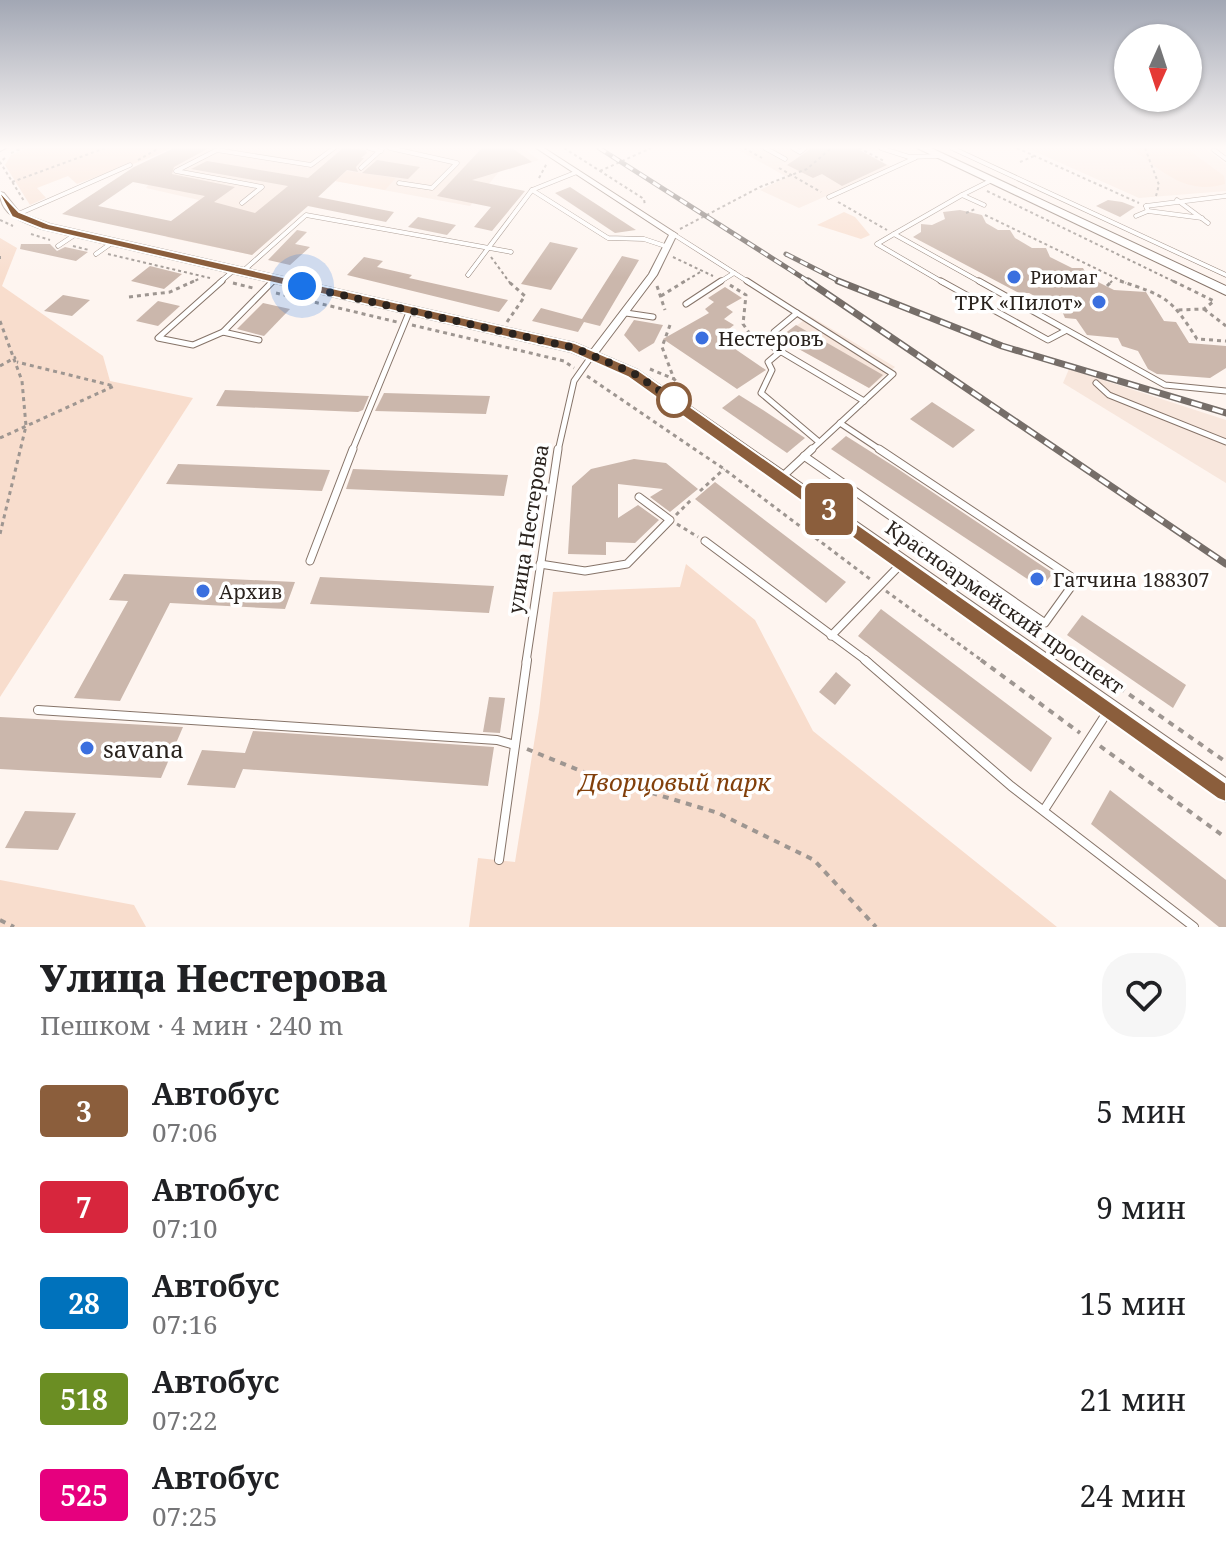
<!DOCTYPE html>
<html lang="ru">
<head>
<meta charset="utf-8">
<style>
  body { margin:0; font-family:"Noto Serif",serif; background:#f6f6f6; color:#202124; height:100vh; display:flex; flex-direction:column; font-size:30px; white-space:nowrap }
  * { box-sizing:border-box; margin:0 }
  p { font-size:26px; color:#757577 }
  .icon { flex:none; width:44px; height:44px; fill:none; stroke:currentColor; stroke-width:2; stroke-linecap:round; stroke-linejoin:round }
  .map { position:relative; height:927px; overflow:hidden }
  .panel { display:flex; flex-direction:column; background:#fff; flex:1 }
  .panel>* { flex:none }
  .badge { padding:0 16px; border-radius:6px; font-size:28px; line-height:52px }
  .needle { width:52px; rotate:183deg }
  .buttons { position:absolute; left:1114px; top:24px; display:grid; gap:16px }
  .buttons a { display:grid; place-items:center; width:88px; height:88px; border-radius:50%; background:#fff; box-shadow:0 2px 6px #0004; font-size:40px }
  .you { position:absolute; width:40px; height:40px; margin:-20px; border:6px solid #fff; border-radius:50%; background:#1a73e8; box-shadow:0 0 0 12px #1a73e833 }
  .map>.badge { position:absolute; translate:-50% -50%; box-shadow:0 0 0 4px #fff }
  .round { display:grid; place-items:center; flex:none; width:84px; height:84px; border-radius:32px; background:#f6f6f6 }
  .summary { display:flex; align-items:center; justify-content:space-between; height:136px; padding:0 40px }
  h1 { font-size:38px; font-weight:800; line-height:60px }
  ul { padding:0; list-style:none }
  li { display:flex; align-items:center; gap:24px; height:96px; padding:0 40px }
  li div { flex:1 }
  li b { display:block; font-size:30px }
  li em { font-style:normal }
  li .badge { min-width:88px; font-weight:700; text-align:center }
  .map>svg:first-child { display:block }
</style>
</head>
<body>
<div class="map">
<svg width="1226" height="927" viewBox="0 0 1226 927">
  <rect width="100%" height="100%" fill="#fef5f0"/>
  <g fill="#f8e7dd">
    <polygon points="174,148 523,148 539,160 509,169 504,166 470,206 335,181 252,255 166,237 183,224 181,214 199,200 146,188"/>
    <polygon points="735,148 856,148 892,167 799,208 760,190 787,177"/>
    <polygon points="1027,148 1204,148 1226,164 1226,191 1139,198"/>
    <polygon points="810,316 895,367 869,388 779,338"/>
    <polygon points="1069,369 1226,420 1226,483 1063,383"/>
  </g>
  <g fill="#f8ddcd">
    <path d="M27,148H172C140,163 110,172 77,184L68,176L37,188L46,198L30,205L5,165L11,155Z"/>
    <path d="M1131,148H1186L1224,176L1225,184C1186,196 1160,170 1131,148Z"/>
    <polygon points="347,171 396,178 385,190 335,181"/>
    <polygon points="844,212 855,217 870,235 861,239 817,225"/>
    <polygon points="0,238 17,248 2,286 103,356 110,381 193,398 0,697"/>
    <polygon points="686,564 755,620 813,731 1057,927 469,927 478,858 515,862 539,712 553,592 680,587"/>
    <polygon points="0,880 134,905 146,927 0,927"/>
  </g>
  <g fill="#cbb7ac" fill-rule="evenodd">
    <path d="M174,148H209L174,167L172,174L235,187L214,202L255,213L288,186L191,169L207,161L308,178L343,148L365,150L367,153L361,158H364L356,167L358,172L347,170L318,197L394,212L386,222L308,206L252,255L62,214L134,167ZM133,182L205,196L171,221L98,206Z"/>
    <polygon points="482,148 512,148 532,162 472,180 525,191 492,231 474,227 491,207 437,196"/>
    <polygon points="812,148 856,148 887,165 842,186 822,174 813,178 787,165"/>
    <polygon points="377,160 420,167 408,179 362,173"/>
    <polygon points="570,187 636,230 615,233 555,193"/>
    <polygon points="1108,200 1122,202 1135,207 1120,217 1096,206"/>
    <polygon points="960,210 982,215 986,223 998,230 1010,230 1015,238 1032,248 1046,248 1050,257 1072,268 1083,268 1088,277 1114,290 1146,292 1164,321 1176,322 1189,343 1226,346 1226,368 1210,378 1157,374 1148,369 1138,351 1122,346 1118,338 1087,335 1076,319 1065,318 1062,311 1029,293 1019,293 913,237 921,232 921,224 932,225 945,219 943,212"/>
    <polygon points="418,217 456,225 447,235 408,227"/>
    <polygon points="297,230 307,232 295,244 310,247 290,265 268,260"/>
    <polygon points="550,242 578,248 551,290 521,284"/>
    <polygon points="21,244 50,244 57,251 65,247 88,252 76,261 20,249"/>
    <polygon points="622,256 639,260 600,326 584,322 578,332 532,321 541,308 582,319"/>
    <polygon points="364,257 383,261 377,267 412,275 409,278 508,300 499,312 347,275"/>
    <polygon points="150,266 182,274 164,289 131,281"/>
    <polygon points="725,287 742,298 726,307 733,312 724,319 734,325 725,332 731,336 722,340 766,370 737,389 663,339 709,313 705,309 714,302 708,298"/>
    <polygon points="63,295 90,300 72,316 44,311"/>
    <polygon points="158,301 180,306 158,326 136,321"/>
    <polygon points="263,303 290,309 264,336 237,329"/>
    <polygon points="634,320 663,325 654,343 639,352 624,335"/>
    <polygon points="796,325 883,375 869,388 779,338"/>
    <polygon points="225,390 369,396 363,410 358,412 216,406"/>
    <polygon points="384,393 490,396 486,414 375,411"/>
    <polygon points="739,395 763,410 805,438 787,453 722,408"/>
    <polygon points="932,402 975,430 953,448 910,419"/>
    <polygon points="846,436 895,467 1053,573 1041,588 831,449"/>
    <polygon points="634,459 666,463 698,489 670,512 650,497 663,489 618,484 618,518 638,505 659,520 635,543 606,542 606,555 568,554 572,486 591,469"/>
    <polygon points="178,464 330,470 322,491 166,484"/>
    <polygon points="353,469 508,475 504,496 346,489"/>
    <polygon points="715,482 846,582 826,603 695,499"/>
    <polygon points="124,574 295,582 285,609 170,603 120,701 74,698 128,601 109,600"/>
    <polygon points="320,577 494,586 489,613 310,604"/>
    <polygon points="881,609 1052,738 1031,772 858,636"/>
    <polygon points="1082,615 1186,685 1173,708 1067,635"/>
    <polygon points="836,672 851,685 835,705 819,692"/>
    <polygon points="489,697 505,698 500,733 483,732"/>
    <polygon points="0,717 183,727 161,778 0,769"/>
    <polygon points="253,731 494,747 488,786 243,769 235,788 187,785 202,750 245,753"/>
    <polygon points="1110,790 1226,880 1226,927 1219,927 1091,824"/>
    <polygon points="25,811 76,813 58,850 5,848"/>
  </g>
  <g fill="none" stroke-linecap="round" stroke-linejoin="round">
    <g stroke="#867469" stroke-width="5">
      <g id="lane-far3">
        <polyline points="369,148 381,151"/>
        <polyline points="390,148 457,163 432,188 399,183"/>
        <polyline points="765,148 785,159"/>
        <polyline points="793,148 800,152 805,148"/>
        <polyline points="881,148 909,157 938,156"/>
        <polyline points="952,148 1226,275"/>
        <polyline points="1214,150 1226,159"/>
        <polyline points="361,168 383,148"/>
        <polyline points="577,172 532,190 608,238 644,239 668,247"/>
        <polyline points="962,195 894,234 982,283"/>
        <polyline points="829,197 915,158"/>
        <polyline points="1177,200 1208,223"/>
        <polyline points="242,203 262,187 176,171 217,150 311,165 334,148"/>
        <polyline points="984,205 962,195 990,181"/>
        <polyline points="1146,206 1226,196"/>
        <polyline points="1146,206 1148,211 1202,218"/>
        <polyline points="16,215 130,165"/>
        <polyline points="1136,216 1148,211"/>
        <polyline points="673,234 750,283"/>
        <polyline points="894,234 877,244 944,283"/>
        <polyline points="58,246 76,234"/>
        <polyline points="96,254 113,242"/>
        <polyline points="242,272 306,215 511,252"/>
        <polyline points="468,275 532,190"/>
        <polyline points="219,283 234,270"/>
        <polyline points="271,283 275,279"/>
        <polyline points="718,283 734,273"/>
      </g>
    </g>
    <g stroke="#867469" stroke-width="7">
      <g id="lane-far2">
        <polyline points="222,281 158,338 193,345 223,332"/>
        <polyline points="747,281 797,313 774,332 770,345 864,401"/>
        <polyline points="941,281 1048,340 1065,331"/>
        <polyline points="979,281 1165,385 1226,391"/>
        <polyline points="686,304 721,281"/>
        <polyline points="626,313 653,317"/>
        <polyline points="797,313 893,374 810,451"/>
        <polyline points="259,340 223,332 273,281"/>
        <polyline points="781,351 768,362 772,370 761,393 819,442"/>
        <polyline points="1096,383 1109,395 1226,442"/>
        <polyline points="840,423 882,451"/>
        <polyline points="352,451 410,310"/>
        <polyline points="558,451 574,381 593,354"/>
      </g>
    </g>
    <g stroke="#867469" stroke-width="9">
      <g id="lane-far1">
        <polyline points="804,456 1045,623 1076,580 879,449"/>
        <polyline points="783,476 812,449"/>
        <polyline points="705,541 868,662"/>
        <polyline points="310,561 353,449"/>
        <polyline points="540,564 585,571 627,564 670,520 639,497"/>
        <polyline points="831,636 901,564"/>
        <polyline points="526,662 558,449"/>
      </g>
    </g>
    <g stroke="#867469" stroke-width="10">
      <g id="lane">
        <polyline points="865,660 1011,786 1194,927"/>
        <polyline points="38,710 497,740 515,745"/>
        <polyline points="1044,810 1108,711"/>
        <polyline points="499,860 527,660"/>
      </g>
    </g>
    <g stroke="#867469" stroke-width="2">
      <g id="street">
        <polygon points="0,148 6,148 0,151"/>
        <polygon points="536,148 544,148 677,234 657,275 596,356 593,357 588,354 649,274 669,235"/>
      </g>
    </g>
    <g stroke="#867469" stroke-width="2">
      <g id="secondary">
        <polygon points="917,148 931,148 1226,286 1226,295"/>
        <path d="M0,192L4,193L20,213L50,224L575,343L638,370L1226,778V802L628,376L571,352L42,229C23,222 0,216 0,192Z"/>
      </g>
    </g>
    <g stroke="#9e9691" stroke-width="2" stroke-dasharray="3 3" stroke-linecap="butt">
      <polyline points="564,148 644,199 645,206"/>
      <polyline points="744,148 762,158"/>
      <polyline points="859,148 884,161"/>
      <polyline points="1017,148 1139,203"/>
      <polyline points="1145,148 1159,185 1156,196"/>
      <polyline points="11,153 23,148"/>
      <polyline points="5,158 0,162 24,201"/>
      <polyline points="138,160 159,148"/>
      <polyline points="1020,162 1034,156"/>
      <polyline points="779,168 821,192"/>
      <polyline points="600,171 651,148"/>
      <polyline points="539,178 547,163"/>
      <polyline points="12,182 105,148"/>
      <polyline points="987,191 1177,283"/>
      <polyline points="838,202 887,230"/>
      <polyline points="966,213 975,209"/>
      <polyline points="985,215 1126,283"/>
      <polyline points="0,220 13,226"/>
      <polyline points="680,229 760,187 807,169 831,148"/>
      <polyline points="31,234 50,240"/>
      <polyline points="73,246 89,250"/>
      <polyline points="108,254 210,278"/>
      <polyline points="0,256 0,262"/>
      <polyline points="491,257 510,283"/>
      <polyline points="673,257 713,276"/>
      <polyline points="190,283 201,278"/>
      <polyline points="682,283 702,271"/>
      <polyline points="1110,283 1114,279"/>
    </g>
    <g stroke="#9e9691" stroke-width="3" stroke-dasharray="4 4" stroke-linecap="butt">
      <path d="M1120,281C1166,296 1171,298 1197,339L1226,341"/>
      <polyline points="1173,281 1214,301 1204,309 1178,310"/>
      <polyline points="233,283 253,288"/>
      <polyline points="730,285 746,295 743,324 760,348"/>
      <polyline points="657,286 665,310"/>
      <polyline points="1107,286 1112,281"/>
      <polyline points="276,293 397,322"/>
      <polyline points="661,296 685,281"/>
      <polyline points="129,297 170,292 194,281"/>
      <polyline points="1204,309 1226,326"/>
      <polyline points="0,321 22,381 26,426 0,534"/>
      <polyline points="507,322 525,296 508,281"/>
      <polyline points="412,325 564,361 574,368"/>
      <polyline points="670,325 662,347 674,379 689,396"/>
      <polyline points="0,366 16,357"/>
      <polyline points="650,369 674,379"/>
      <polyline points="587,376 724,469 870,579"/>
      <polyline points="0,438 114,386 17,362"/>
      <polyline points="700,491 724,469"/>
      <polyline points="676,515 693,498"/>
      <polyline points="677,524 698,537"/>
      <polyline points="886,591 984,662"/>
      <polyline points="1048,631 1053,642 1083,662"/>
    </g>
    <g stroke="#9e9691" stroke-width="4" stroke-dasharray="6 6" stroke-linecap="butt">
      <polyline points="981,660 1080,733"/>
      <polyline points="1080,660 1226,762"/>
      <polyline points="1100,746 1226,838"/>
      <polyline points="527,749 586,773 718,813 814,860 876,927"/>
      <polyline points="0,920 14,927"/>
    </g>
    <use href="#lane-far3" stroke="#fff" stroke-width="4"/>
    <use href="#lane-far2" stroke="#fff" stroke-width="5"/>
    <use href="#lane-far1" stroke="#fff" stroke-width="7"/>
    <use href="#lane" stroke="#fff" stroke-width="8"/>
    <use href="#street" fill="#fff" fill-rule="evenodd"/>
    <use href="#secondary" fill="#fff" fill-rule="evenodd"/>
    <g stroke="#766e69" stroke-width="5">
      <g id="rail-far1">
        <polyline points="599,148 811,283"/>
        <polyline points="786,254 843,283"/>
      </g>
    </g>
    <g stroke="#766e69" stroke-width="7">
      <g id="rail">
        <polyline points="808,281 1226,564"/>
        <polyline points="838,281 1002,346 1226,413"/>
      </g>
    </g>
    <use href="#rail-far1" stroke="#fff" stroke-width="3" stroke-dasharray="8" stroke-linecap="butt"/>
    <use href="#rail" stroke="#fff" stroke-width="4" stroke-dasharray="11" stroke-linecap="butt"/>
  </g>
  <linearGradient id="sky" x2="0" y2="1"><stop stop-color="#a2a7b4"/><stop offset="0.53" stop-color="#fffaf8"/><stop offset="1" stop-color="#fffaf8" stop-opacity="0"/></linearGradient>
  <rect width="1226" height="278" fill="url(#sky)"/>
  <polygon fill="#8b5e3c" stroke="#fff" stroke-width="2" points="0,192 19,212 49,224 575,343 638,370 1226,783 1226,802 1218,799 628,377 571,352 42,229 12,217 0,195"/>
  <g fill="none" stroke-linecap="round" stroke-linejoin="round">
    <polyline stroke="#2a231e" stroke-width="8" stroke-dasharray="0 14.4" points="302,286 575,348 633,373 674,400"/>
  </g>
  <g fill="#3a6fdf" stroke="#fff" stroke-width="3">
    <circle cx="1014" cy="277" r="8"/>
    <circle cx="1099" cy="302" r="8"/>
    <circle cx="702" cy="338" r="8"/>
    <circle cx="1037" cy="579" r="8"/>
    <circle cx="203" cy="591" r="8"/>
    <circle cx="87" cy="748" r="8"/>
  </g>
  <circle fill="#fff" stroke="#8b5e3c" stroke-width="4" cx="674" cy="400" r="16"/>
  <g text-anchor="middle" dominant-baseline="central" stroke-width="7" stroke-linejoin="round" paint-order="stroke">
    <g font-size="18" fill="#2a231e" stroke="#fff" text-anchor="start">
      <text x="1030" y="277">Риомаг</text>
    </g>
    <g font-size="20" fill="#2a231e" stroke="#fff" text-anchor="start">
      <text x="1083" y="302" text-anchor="end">ТРК «Пилот»</text>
      <text x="718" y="338">Нестеровъ</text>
      <text x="1053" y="579">Гатчина 188307</text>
      <text x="219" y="591">Архив</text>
    </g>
    <g font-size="20" fill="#2a231e" stroke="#fff">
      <text transform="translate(528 529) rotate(-81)">улица Нестерова</text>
      <text transform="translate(1005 607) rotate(35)">Красноармейский проспект</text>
    </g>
    <g font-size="24" fill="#2a231e" stroke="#fff" text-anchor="start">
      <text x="103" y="748">savana</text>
    </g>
    <g font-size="24" font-style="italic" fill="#82400b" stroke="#fff">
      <text x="675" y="781">Дворцовый парк</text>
    </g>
  </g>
</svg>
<div class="buttons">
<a><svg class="needle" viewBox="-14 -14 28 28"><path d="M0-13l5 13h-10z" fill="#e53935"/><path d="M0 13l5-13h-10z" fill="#757577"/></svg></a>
</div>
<div class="you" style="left:302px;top:286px"></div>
<b class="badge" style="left:829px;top:509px;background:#8b5e3c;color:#fff">3</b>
</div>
<section class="panel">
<div class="summary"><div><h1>Улица Нестерова</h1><p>Пешком · 4 мин · 240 m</p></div><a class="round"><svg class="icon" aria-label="heart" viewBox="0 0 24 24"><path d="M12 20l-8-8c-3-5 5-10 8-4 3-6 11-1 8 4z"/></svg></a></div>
<ul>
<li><span class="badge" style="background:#8b5e3c;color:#fff">3</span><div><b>Автобус</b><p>07:06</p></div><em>5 мин</em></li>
<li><span class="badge" style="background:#d7263d;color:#fff">7</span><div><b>Автобус</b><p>07:10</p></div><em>9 мин</em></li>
<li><span class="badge" style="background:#0072bc;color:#fff">28</span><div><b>Автобус</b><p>07:16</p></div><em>15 мин</em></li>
<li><span class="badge" style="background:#6b8e23;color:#fff">518</span><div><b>Автобус</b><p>07:22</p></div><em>21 мин</em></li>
<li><span class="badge" style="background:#e6007e;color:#fff">525</span><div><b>Автобус</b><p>07:25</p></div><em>24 мин</em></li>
</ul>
</section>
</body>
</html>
